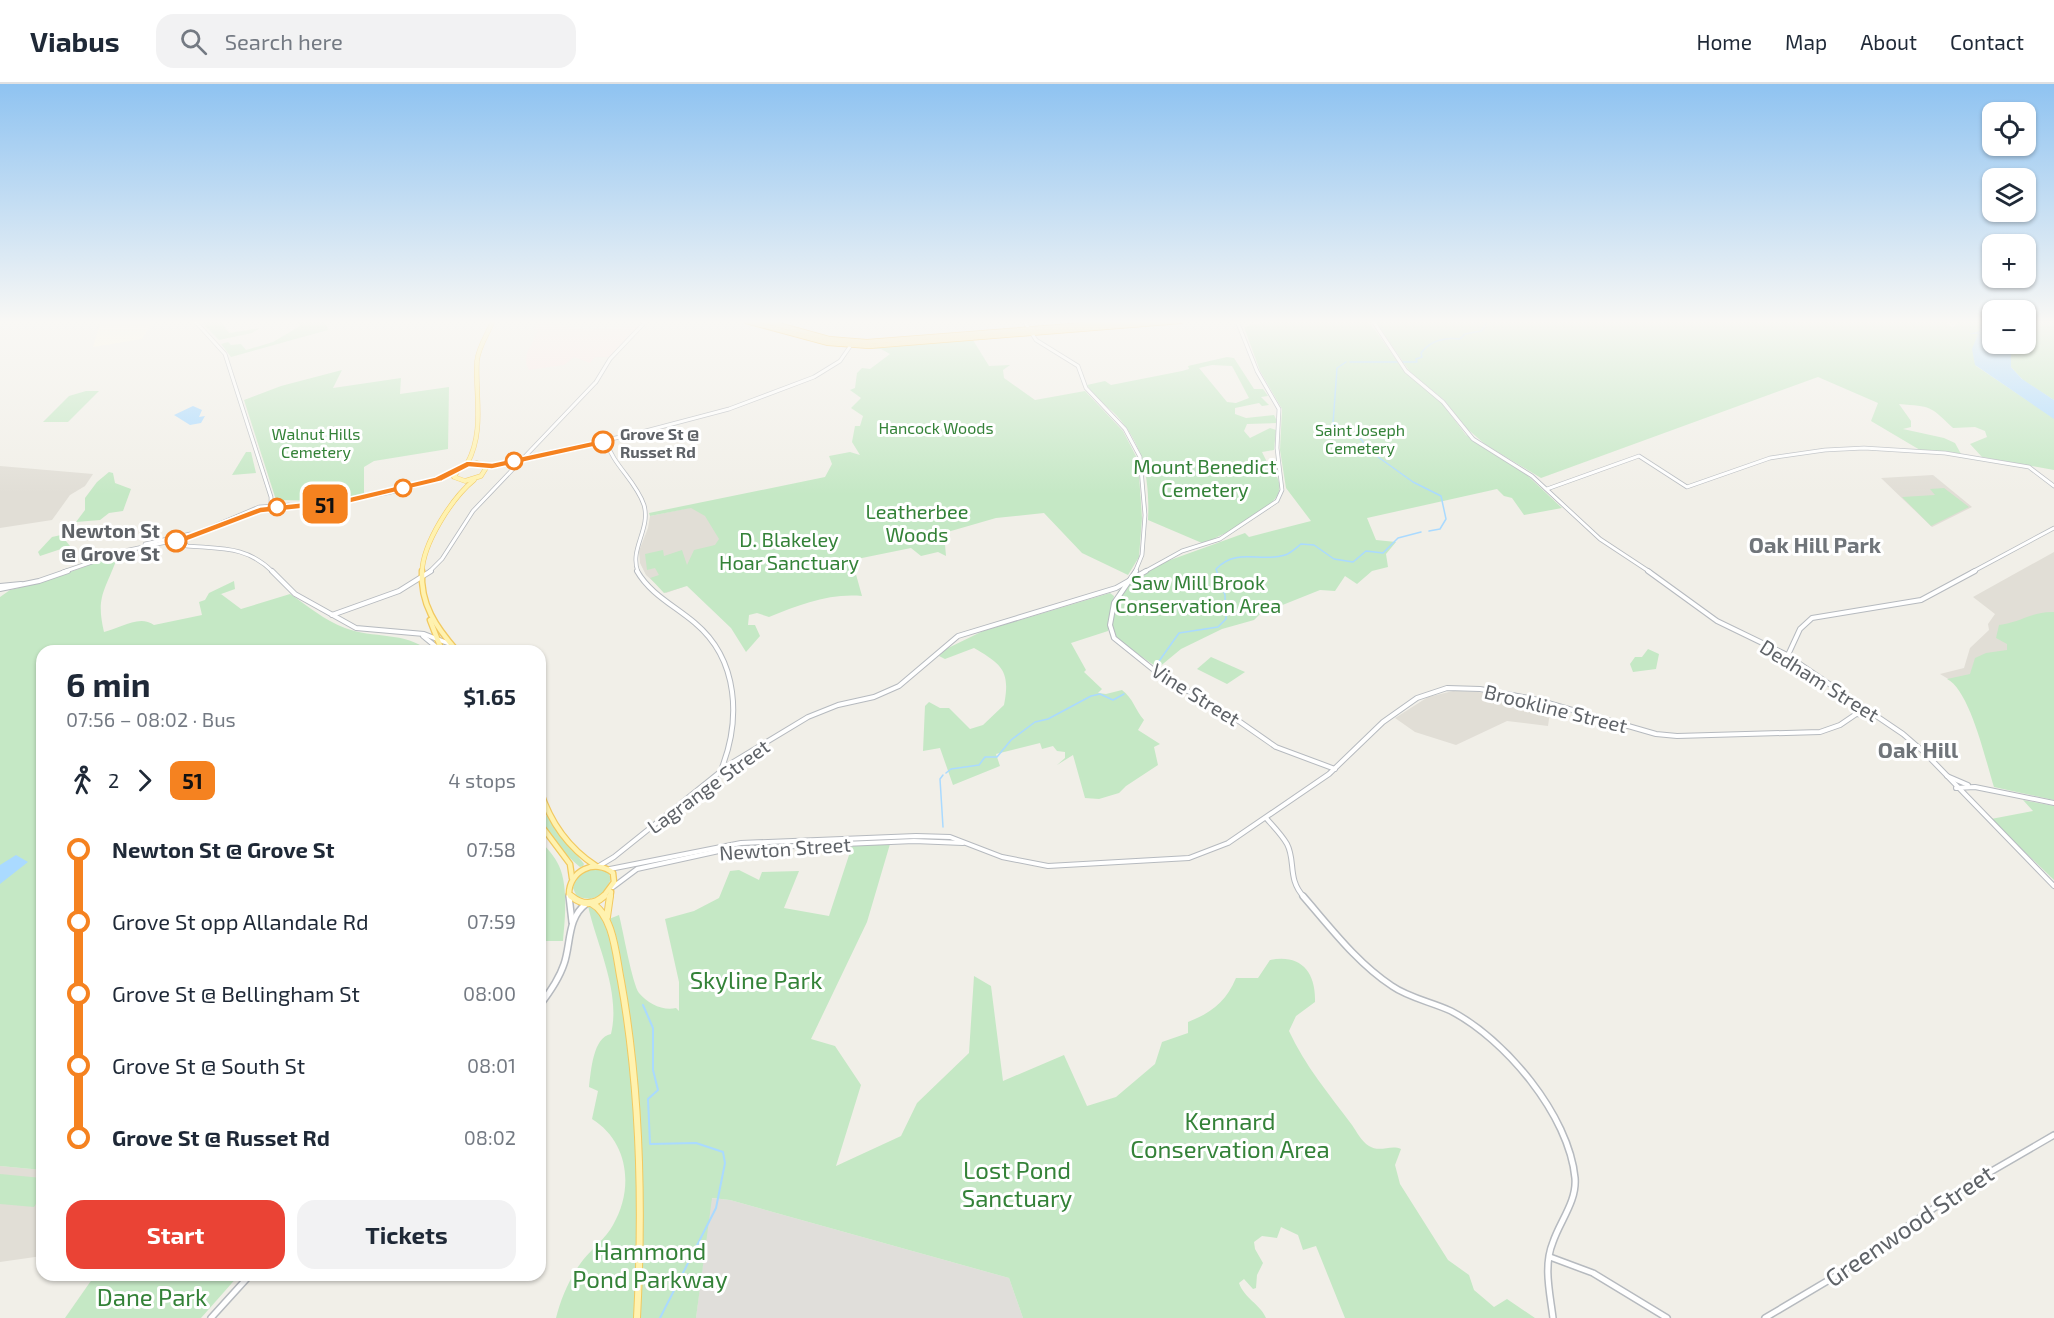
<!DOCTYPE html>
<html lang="en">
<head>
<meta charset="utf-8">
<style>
  body { margin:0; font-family:"Exo 2",sans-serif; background:#f2f2f3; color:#1f2937; height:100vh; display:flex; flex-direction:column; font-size:22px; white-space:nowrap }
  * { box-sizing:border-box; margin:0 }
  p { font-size:20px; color:#747a83 }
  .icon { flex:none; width:33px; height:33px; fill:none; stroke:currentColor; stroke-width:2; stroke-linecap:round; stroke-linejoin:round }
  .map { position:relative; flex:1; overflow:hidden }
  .side { position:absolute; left:36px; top:561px; width:510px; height:636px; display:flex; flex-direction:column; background:#fff; border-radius:18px; box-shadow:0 2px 4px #0004 }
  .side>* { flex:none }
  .badge { padding:0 12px; border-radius:9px; font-size:21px; line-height:39px }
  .fabs { position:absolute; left:1982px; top:18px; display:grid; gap:12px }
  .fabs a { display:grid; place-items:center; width:54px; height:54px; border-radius:12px; background:#fff; box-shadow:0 2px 4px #0004; font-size:30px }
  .map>.badge { position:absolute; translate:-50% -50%; box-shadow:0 0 0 3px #fff }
  .legs { display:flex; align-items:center; gap:9px; height:66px; padding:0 30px; font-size:20px }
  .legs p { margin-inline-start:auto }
  .overview { display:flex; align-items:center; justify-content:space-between; height:102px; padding:0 30px }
  h1 { font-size:33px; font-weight:700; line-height:45px }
  .cta { display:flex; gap:12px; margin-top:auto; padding:12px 30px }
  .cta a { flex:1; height:69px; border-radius:18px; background:#ea4335; color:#fff; font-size:24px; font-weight:700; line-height:69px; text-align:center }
  .cta a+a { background:#f2f2f3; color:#1f2937 }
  ul { padding:0 30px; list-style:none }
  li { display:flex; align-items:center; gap:21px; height:72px; font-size:22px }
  li i { display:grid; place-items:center; width:9px; height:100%; margin:0 8px; background:currentColor }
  li i::after { content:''; width:15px; height:15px; margin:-8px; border:4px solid; border-radius:50%; background:#fff }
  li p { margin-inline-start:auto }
  li:first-child i { background:linear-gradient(#0000 50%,currentColor 0) }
  li:last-child i { background:linear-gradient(currentColor 50%,#0000 0) }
  header { display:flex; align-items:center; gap:36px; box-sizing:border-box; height:84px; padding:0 30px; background:#fff; border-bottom:2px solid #e0e1e3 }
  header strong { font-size:28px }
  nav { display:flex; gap:33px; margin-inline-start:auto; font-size:21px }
  .search { width:420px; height:54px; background:#f2f2f3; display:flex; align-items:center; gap:15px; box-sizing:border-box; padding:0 21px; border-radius:18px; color:#747a83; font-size:22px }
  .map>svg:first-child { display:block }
</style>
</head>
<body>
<header>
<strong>Viabus</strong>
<div class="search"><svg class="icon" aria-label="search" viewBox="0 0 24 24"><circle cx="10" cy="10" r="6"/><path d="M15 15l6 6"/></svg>Search here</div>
<nav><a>Home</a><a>Map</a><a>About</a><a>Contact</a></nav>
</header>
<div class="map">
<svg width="2054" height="1234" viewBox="0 0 2054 1234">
  <rect width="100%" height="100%" fill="#f1efe8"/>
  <polygon fill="#fef7e0" points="101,237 153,237 142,255 93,263"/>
  <polygon fill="#e0deda" points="711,1114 730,1116 1009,1194 1023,1234 696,1234"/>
  <g fill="#e1ded6">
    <polygon points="0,382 93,390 85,402 70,411 52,436 0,444"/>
    <polygon points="1933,391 1972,423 1932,443 1881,394"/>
    <polygon points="727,416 737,457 683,503 666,509 646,491 640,479 639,467 648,444 650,432"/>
    <polygon points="2054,468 2054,601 1955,599 1940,590 1964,584 1970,564 1989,546 1988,540 1995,530 1973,513"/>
    <polygon points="1453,607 1478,608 1551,621 1548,642 1507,637 1456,661 1415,648 1395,634 1428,613"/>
    <polygon points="0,1082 42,1086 42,1172 0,1178"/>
  </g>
  <polygon fill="#fce8e6" points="540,237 586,246 639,242 610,273 595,273 590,279 574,273 564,281 529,286 526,279 527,269 538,247 533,245"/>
  <g fill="#c5e8c5" fill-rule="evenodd">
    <polygon points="200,237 222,237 221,238 229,249 260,244 252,249 219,256"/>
    <polygon points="298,237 325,237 328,246 231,273 221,260 228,258 231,261 241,260 246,266 273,258 300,242"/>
    <polygon points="1269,237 1366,237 1373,243 1405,288 1441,318 1466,351 1527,391 1562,424 1524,431 1512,414 1504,412 1497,405 1367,434 1376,456 1396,458 1386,470 1388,483 1372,487 1357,500 1345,492 1335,507 1320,506 1260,530 1254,536 1222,545 1181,565 1158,584 1116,555 1112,538 1118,507 1162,479 1245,449 1249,453 1311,437 1286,404 1280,366 1282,325 1260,287 1244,243"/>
    <path d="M1375,237H1944L1952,243L1960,240L1953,237H1981C1980,255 1969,264 1976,282L2054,334V386L1982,373L1970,360L1987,353L1985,347L1975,343L1953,344C1929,321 1932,323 1899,320L1911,337V343L1903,345L1944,354L1955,359L1961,370L1920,366L1871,337L1878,319L1818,293L1541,394L1486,361L1465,343L1444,316L1410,288Z"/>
    <polygon points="2025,237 2054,237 2054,316 2024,297 2011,283 2011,260 2025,260"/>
    <path d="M973,256L989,282L1010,281L1003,286L1004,294L1035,316L1085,307L1123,347L1138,376L1142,434L1139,473L1128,491L1082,469L1044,429L996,434L944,449L946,472L938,468L921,472L911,464L852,476L862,512C829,509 799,521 769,533L757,529L749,531L748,541H755L760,552L746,568L731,544L687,502L664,509L650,494L659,491L655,484L647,486L645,470L663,466L664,472L682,466L687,481L694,466L715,461L719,455L705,432L691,424L650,432L649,429L825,393L832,380L829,372L850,368L860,371L852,358L855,342H860L863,332L851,324L861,314L850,306L855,304L857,289L862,284L870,285L890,270L881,265L859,264Z"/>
    <path d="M1227,273L1234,274L1254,305H1263L1268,312L1261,313L1269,321L1262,322L1259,319L1235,324V330L1246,334L1274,331L1278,339L1247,340L1244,347L1250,354L1270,344L1276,346L1274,366L1262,368L1267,378L1276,379L1274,388C1279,394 1281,403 1278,410C1272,426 1218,455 1202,459L1148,436C1150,396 1144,361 1116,331C1107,322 1094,313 1087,301L1105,297L1111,301L1182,287L1189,285L1188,282ZM1212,281L1232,282L1249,314L1236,319L1227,318L1199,284Z"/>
    <polygon points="342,286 333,304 401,294 400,310 449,303 448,365 374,377 364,383 364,410 330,417 276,416 244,316 281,302"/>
    <polygon points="86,307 99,307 68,338 43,338 69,312"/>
    <polygon points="246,368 251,368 256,389 232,391"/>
    <polygon points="109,388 113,389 115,399 131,405 123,427 109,429 100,436 76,438 85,426 85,414 97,398"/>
    <polygon points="1944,404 1969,423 1931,442 1902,413 1935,411 1930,405"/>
    <polygon points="61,451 70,462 40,472 38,468 52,453"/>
    <path d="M126,468L127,473L116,477C104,508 96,514 104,548C119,545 139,530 154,541L202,531L199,518L205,516L209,509L234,497L235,505L210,514L221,510L241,525L290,510C308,522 324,536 345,544C373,555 405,547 429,567H42V1086L0,1082V513L10,506L42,498Z"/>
    <path d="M1110,509L1114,512L1108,547L1071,559L1086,586L1084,588L1102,605L1098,609L1106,610L1122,606C1133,614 1135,626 1144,636L1138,646L1160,660L1154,663L1158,681L1126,702L1119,709L1099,715L1085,714L1073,671L1057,681L1065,674V668L1057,667L1053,662L1042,665L1040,659L996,670L1000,682L953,701L940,664L923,667L925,622L929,618L940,624H949L970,645L983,641L1004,621C1011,586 1001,580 974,564L945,575L939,572L946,565L983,547Z"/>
    <path d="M2054,528V716L1994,703C1986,678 1970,606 1947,595L1970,590L1975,574L1986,569L2007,566V560L1996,554L1999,541C2019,539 2033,527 2054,528Z"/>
    <polygon points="1648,565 1659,570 1656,585 1633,588 1630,580 1635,573 1642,573"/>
    <polygon points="1211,573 1245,588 1227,600 1197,585"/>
    <polygon points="2023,716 2054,722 2054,796 1991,735 2033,727"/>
    <path d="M542,726L584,780L583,782L580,783C565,770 540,748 540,727Z"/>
    <path d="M540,755C545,763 553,770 557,778C569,798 565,835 563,857H540Z"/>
    <path d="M890,760L867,838L811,955L835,962L861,1001L836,1082L901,1052L917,1019L969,969L974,892L991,902L1003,997L1064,971L1087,1022L1116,1013L1155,980L1162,958L1188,949V938C1211,929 1226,918 1236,894H1258L1270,876C1300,870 1316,887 1315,918L1296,932L1289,947C1305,982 1329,1010 1352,1041C1357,1048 1361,1057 1369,1062C1380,1069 1391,1060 1401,1065L1395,1081L1400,1100L1448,1176L1469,1191L1474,1206L1494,1223L1507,1215L1535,1234H1345L1316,1162L1303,1166L1298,1151L1281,1143L1277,1154L1262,1152L1254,1158L1255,1165L1263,1179L1257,1191L1256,1204L1253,1205L1244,1195L1239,1199C1244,1214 1260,1220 1266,1234H1023L1009,1194L730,1116L712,1114L696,1234H556C561,1214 570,1193 583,1176C593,1164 606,1154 613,1141C634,1105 629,1058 592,1035L598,1007L589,1003C591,987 593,953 611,950C621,908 597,862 588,822L596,823L604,837L619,831C623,846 632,899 639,909C648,920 663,927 676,924L679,927V898L665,835L694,827L719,814L730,787L739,786L759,796L762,788L799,787L784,824L829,832L852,762Z"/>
    <path d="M599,784L608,788L611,795L603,811L590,815L577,813L573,804C576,790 586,786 599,784Z"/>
    <polygon points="0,1090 42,1094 42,1111 34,1123 0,1120"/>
    <polygon points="95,1191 239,1191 201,1234 65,1234"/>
  </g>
  <g fill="#aadaff">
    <polygon points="1980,237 1992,237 1992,260 2011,260 2011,283 2022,295 2054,316 2054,335 1975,281 1972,265 1978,250 1969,250 1979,247"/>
    <polygon points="193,322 202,326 199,333 205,332 201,339 190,341 174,331"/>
    <polygon points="16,771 28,778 0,800 0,781"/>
  </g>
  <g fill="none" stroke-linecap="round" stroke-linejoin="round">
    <g stroke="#aadaff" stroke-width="1.5">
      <polyline points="1346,278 1337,284 1333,340 1362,356 1367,365 1413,398 1441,412 1446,435 1440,445 1429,447"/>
      <path d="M1350,278H1417L1416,275L1422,273L1421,269C1431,256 1444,253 1460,255L1465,250L1481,247L1489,237"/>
      <path d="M1157,580L1179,549L1218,543L1226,535L1225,511L1216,485C1237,463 1260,479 1285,471C1291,469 1296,464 1301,460L1314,461L1334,475L1353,478L1366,467L1383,469L1398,454L1421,448"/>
      <polyline points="946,689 951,685 979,681 985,673 997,673 1011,656 1035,638 1048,635 1091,612 1100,610 1113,616 1124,610"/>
      <polyline points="943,691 940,695 943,743"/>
    </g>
    <polyline stroke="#aadaff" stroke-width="2" points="643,921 653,944 653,986 658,1006 648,1015 650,1060 696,1059 723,1068 725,1079 716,1124 660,1234"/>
    <g stroke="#b6babf" stroke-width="4.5">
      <g id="secondary-far2">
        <polyline points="195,237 225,270 271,413 271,421"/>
        <polyline points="1024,237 1036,256 1078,282 1086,304 1125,345 1140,373 1145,431 1142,471 1135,488"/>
        <polyline points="1373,237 1406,287 1443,318 1473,355 1532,392 1600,455 1650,488"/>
        <polyline points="596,298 610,275 646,237"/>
        <path d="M606,357C613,381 636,397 644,421C651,445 629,465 638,488"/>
        <polyline points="485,383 638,349 729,325 814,293 840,277 851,261"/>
        <polyline points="1547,405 1639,372 1687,403 1770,374 1825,366 1864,364 1945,369 2029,383 2054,402"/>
        <path d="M288,422C344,417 407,411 457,385"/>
        <polyline points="250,429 281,423"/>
        <path d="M180,453L187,462C222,465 247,462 273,488"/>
        <polyline points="145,460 190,450"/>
        <polyline points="63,488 124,467 186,454 259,423 289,421"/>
        <polyline points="429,488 442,475 473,427 595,299"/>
        <polyline points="1144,488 1182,467 1220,455 1277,417 1282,406 1277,364 1279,325 1257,287 1237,237"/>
        <polyline points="1972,488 2054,444"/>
      </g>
    </g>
    <g stroke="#b6babf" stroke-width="6">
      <g id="secondary-far1">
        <polyline points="272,487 295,510 356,544 424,550 450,560"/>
        <path d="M637,487C650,510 675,522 695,539C739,576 741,636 721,686"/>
        <polyline points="1136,487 1114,519 1110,541 1114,554 1160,591 1233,633 1276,663 1335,685"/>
        <polyline points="1648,487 1717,537 1785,570 1903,650 1925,669 2054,802"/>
        <polyline points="0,502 21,500"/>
        <polyline points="0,505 39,497 68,487"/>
        <polyline points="332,531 399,507 431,487"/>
        <polyline points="423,552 440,566"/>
        <polyline points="1788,571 1800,545 1812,534 1921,516 1975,487"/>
        <polyline points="1856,630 1875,632"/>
        <polyline points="1947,692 1968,701"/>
        <polyline points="1956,704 1975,703 2054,719"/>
        <path d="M1266,734C1273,742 1282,751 1287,760C1296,777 1287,795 1304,813"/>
        <polyline points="599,782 614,773 730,680 808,633 838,621 874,613 899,602 958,552 1116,504 1146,487"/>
        <polyline points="610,785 741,759 916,752 950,753 1002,773 1048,782 1189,774 1228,759 1329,690 1383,638 1417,614 1447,604 1480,605 1534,615 1656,650 1677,652 1820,648 1840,641 1865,624"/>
        <polyline points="613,803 637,785 728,765 914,757 963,759"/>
        <polyline points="569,811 569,813"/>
      </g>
    </g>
    <g stroke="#b6babf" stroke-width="8">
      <g id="secondary">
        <polyline points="569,812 572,838"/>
        <path d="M1303,812C1330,843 1357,879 1392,902C1409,914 1432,918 1451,927C1505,955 1569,1031 1575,1094C1577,1117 1560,1137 1553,1158C1543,1182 1550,1209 1553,1234"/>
        <path d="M540,921C550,908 559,895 564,880C571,860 567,834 586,820"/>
        <polyline points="1550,1173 1593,1189 1667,1234"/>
        <polyline points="211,1234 250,1191"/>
        <polyline points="1765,1234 1834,1193 1966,1102 2054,1051"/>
      </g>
    </g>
    <g stroke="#f2c960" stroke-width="5">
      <g id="primary-far2">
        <polygon points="477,379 486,384 481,392 465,397 454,393 460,383"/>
        <path d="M467,380C485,347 475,312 477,277C478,264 488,249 493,237"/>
        <path d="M422,488C423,459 452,414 474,396"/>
      </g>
    </g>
    <g stroke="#f2c960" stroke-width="7">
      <g id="primary-far1">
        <path d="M422,487C420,520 436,543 457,567"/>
        <polyline points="430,536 442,567"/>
        <path d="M540,706C550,738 567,763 596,782"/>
        <polyline points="540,740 570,780 572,794"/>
        <path d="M573,813L569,810C569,787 595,774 613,789L614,798L603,813"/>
        <polyline points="610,813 611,808"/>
      </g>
    </g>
    <g stroke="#f2c960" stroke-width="8">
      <g id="primary">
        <path d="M571,812C582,821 593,822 604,812"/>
        <path d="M591,819C614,831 616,873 621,897C641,1009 643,1121 637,1234"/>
        <polyline points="607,833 610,812"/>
      </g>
    </g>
    <g stroke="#f9ab00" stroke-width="6">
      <g id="highway">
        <polyline points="746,237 828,259 869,262 1181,237"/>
        <polyline points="764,237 829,255 867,258 1135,237"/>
      </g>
    </g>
    <use href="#secondary-far2" stroke="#fff" stroke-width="3"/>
    <use href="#secondary-far1" stroke="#fff" stroke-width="4"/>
    <use href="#secondary" stroke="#fff" stroke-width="5"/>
    <use href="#primary-far2" stroke="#fff2af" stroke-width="4"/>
    <use href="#primary-far1" stroke="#fff2af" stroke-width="4.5"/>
    <use href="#primary" stroke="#fff2af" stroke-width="6"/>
    <use href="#highway" stroke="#fde293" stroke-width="4.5"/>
  </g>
  <linearGradient id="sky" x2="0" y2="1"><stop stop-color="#8fc3f1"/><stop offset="0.58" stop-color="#f9f8f5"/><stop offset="1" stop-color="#f9f8f5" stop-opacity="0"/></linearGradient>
  <rect width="2054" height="410" fill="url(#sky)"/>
  <polygon fill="#f58220" stroke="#fff" stroke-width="1.5" points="603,355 606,356 606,360 492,385 469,383 442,397 346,420 261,429 179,460 170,457 260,423 346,414 435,393 467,377 492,379"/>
  <g fill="#fff" stroke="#f58220" stroke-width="3">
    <circle cx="603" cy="358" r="10"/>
    <circle cx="514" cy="377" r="8"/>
    <circle cx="403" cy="404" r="8"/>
    <circle cx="277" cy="423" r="8"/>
    <circle cx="176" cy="457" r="10"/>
  </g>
  <g text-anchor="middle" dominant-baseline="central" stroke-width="6" stroke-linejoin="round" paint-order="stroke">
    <g font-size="16" fill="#348238" stroke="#fff">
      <text x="936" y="343">Hancock Woods</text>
      <text x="1360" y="345">Saint Joseph<tspan x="1360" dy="18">Cemetery</tspan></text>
      <text x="316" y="349">Walnut Hills<tspan x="316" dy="18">Cemetery</tspan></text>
    </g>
    <g font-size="16" font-weight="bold" fill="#5f6368" stroke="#fff" text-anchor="start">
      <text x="620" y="349">Grove St @<tspan x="620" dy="18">Russet Rd</tspan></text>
    </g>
    <g font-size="20" fill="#348238" stroke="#fff">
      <text x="1205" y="382">Mount Benedict<tspan x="1205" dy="23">Cemetery</tspan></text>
      <text x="917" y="427">Leatherbee<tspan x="917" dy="23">Woods</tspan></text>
      <text x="789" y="455">D. Blakeley<tspan x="789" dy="23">Hoar Sanctuary</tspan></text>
      <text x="1198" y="498">Saw Mill Brook<tspan x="1198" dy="23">Conservation Area</tspan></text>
    </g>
    <g font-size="20" font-weight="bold" fill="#5f6368" stroke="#fff" text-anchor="end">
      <text x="160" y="446">Newton St<tspan x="160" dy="23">@ Grove St</tspan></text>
    </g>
    <g font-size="20" fill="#5f6368" stroke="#fff">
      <text transform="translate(1820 596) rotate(32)">Dedham Street</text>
      <text transform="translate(1196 610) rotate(32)">Vine Street</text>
      <text transform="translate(1556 624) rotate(14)">Brookline Street</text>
      <text transform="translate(708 702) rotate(-36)">Lagrange Street</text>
      <text transform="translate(785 764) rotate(-4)">Newton Street</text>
    </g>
    <g font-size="22" font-weight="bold" fill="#70757a" stroke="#fff">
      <text x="1815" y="460">Oak Hill Park</text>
      <text x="1918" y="665">Oak Hill</text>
    </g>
    <g font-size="24" fill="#348238" stroke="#fff">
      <text x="756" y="895">Skyline Park</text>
      <text x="1230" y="1036">Kennard<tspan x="1230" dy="28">Conservation Area</tspan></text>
      <text x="1017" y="1085">Lost Pond<tspan x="1017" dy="28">Sanctuary</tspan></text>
      <text x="650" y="1166">Hammond<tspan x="650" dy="28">Pond Parkway</tspan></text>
      <text x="152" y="1212">Dane Park</text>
    </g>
    <g font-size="24" fill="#5f6368" stroke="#fff">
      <text transform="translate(1909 1141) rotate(-34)">Greenwood Street</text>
    </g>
  </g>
</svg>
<div class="fabs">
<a><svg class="icon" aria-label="locate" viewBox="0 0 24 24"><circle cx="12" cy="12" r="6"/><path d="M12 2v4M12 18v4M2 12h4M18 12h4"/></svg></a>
<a><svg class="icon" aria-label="layers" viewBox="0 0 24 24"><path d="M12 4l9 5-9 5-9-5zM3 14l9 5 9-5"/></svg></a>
<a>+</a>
<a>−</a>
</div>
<b class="badge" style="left:325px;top:420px;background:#f58220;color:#111">51</b>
<section class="side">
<div class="overview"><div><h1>6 min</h1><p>07:56 – 08:02 · Bus</p></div><b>$1.65</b></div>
<div class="legs"><svg class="icon" aria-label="walk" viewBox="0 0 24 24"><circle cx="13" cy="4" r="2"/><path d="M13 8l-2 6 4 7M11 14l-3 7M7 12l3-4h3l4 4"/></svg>2<svg class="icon" aria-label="forward" viewBox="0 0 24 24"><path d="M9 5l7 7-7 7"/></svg><b class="badge" style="background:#f58220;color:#111">51</b><p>4 stops</p></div>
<ul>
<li><i style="color:#f58220"></i><b>Newton St @ Grove St</b><p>07:58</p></li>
<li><i style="color:#f58220"></i><span>Grove St opp Allandale Rd</span><p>07:59</p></li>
<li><i style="color:#f58220"></i><span>Grove St @ Bellingham St</span><p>08:00</p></li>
<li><i style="color:#f58220"></i><span>Grove St @ South St</span><p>08:01</p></li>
<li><i style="color:#f58220"></i><b>Grove St @ Russet Rd</b><p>08:02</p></li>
</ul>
<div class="cta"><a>Start</a><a>Tickets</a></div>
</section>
</div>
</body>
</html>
